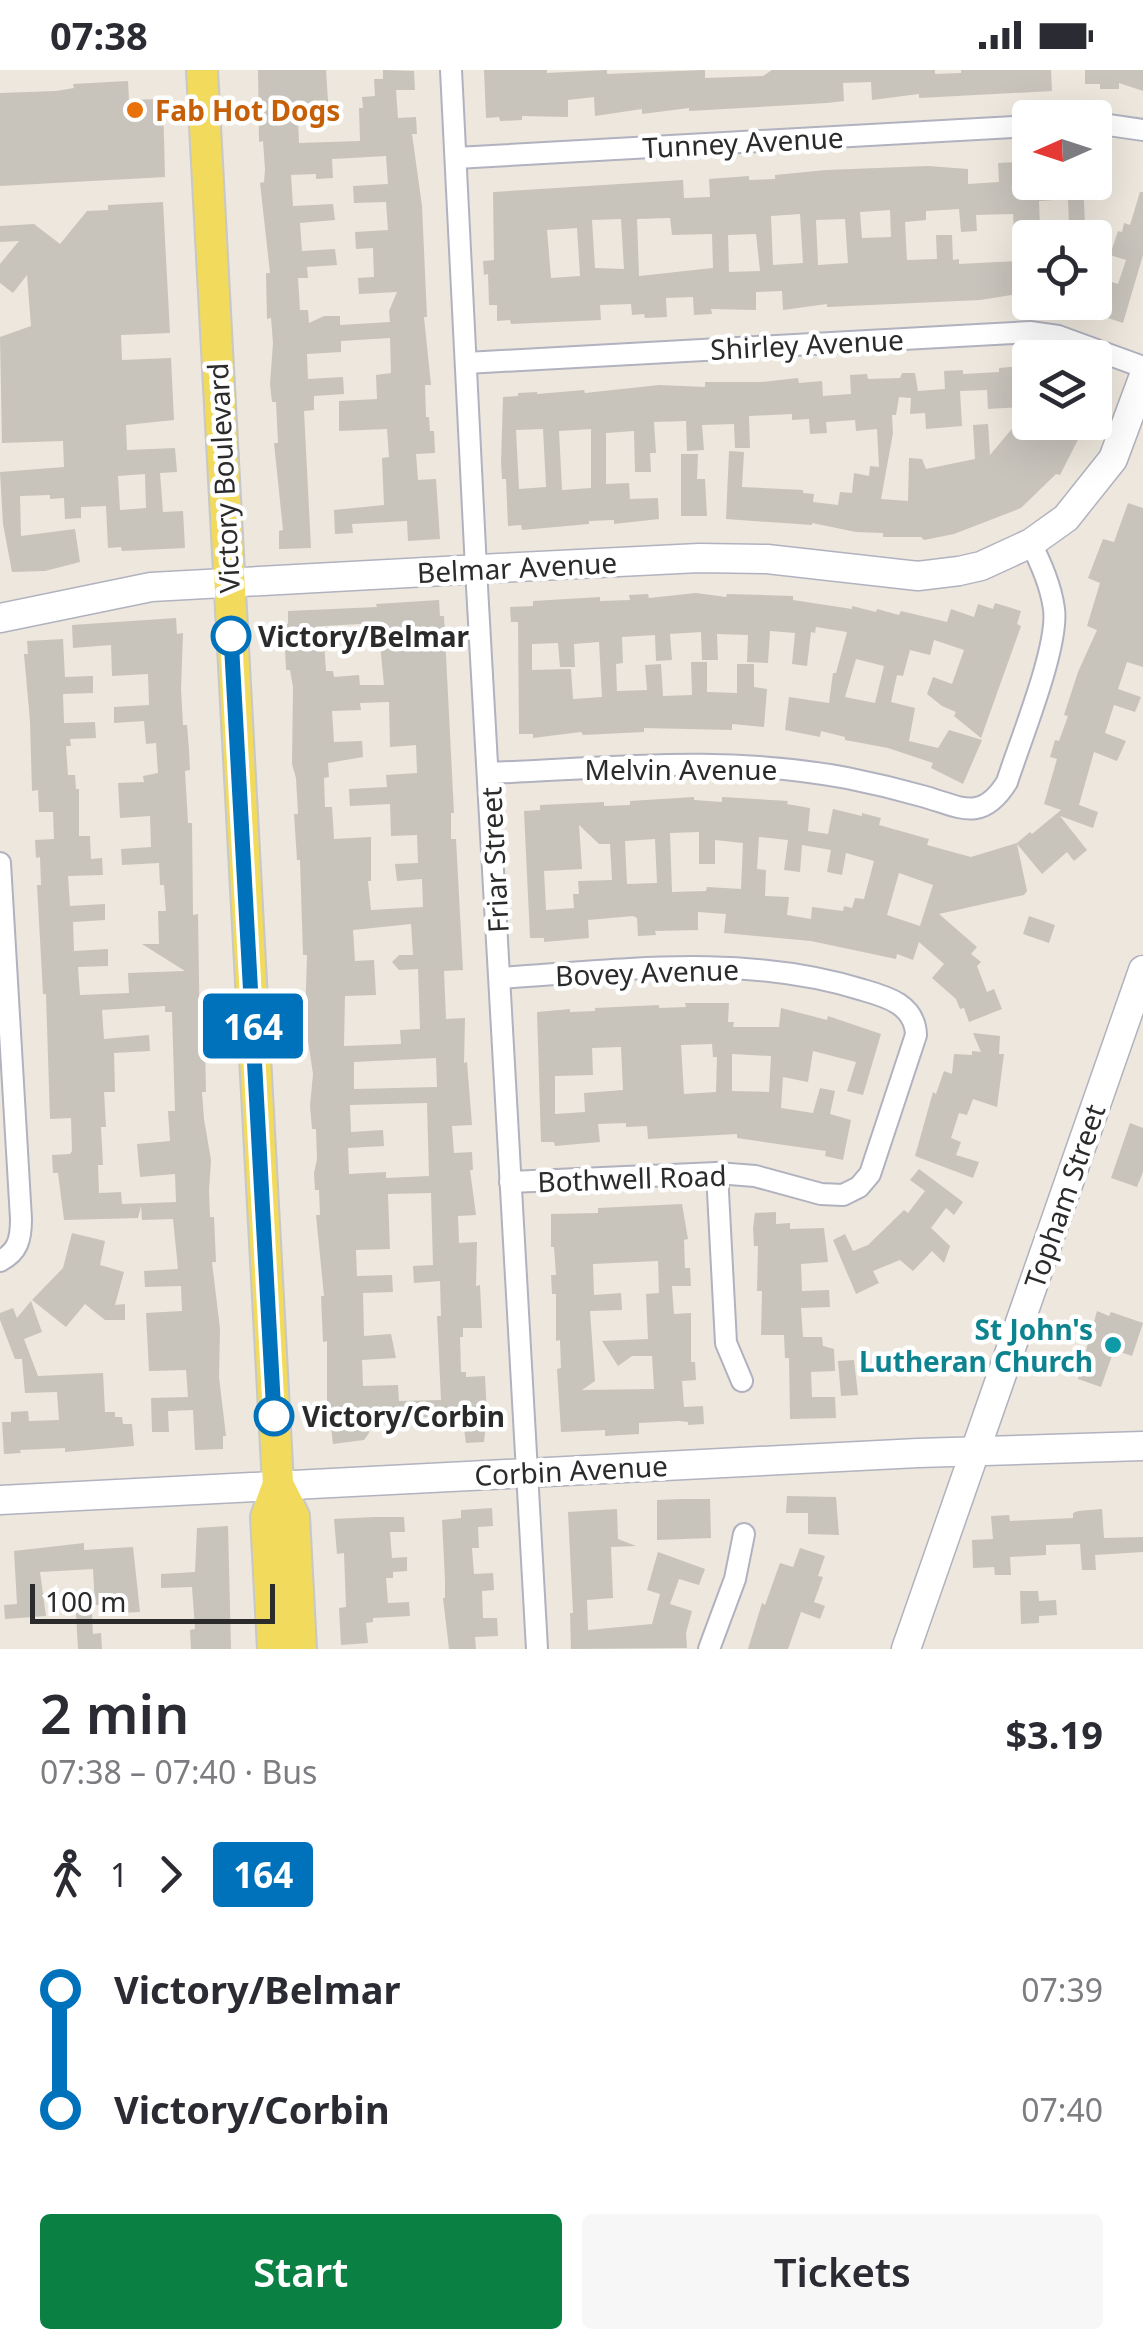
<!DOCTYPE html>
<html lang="en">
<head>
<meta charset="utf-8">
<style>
  body { margin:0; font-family:"Noto Sans",sans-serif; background:#f7f7f7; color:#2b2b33; height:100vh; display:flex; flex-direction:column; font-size:38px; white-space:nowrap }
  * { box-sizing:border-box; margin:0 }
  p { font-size:32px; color:#7c7c81 }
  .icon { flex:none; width:55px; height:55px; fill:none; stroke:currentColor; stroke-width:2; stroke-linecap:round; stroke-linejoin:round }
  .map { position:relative; height:1579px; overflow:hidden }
  .panel { display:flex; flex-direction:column; background:#fff; flex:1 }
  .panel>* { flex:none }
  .badge { padding:0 20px; border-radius:8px; font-size:35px; line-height:65px }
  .needle { width:65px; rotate:267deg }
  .buttons { position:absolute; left:1012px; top:30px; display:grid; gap:20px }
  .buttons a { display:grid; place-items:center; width:100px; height:100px; border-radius:10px; background:#fff; box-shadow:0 10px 40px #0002; font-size:50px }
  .scale { position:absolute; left:30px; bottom:25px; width:245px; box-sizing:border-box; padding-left:10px; border:5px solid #2b2b2b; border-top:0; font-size:28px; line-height:35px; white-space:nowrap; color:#2b2b2b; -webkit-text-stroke:8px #fff; paint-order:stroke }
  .map>.badge { position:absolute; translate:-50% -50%; box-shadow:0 0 0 5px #fff }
  .legs { display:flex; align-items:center; gap:15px; height:110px; padding:0 40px; font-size:32px }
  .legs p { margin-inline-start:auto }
  .headline { display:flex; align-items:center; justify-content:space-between; height:170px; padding:0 40px }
  h1 { font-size:55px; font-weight:600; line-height:75px }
  .button { display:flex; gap:20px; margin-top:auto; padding:20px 40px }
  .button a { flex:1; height:115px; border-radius:10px; background:#0b8043; color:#fff; font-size:40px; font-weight:600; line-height:115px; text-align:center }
  .button a+a { background:#f7f7f7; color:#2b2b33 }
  ul { padding:0 40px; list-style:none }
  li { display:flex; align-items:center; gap:35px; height:120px; font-size:38px }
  li i { display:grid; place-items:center; width:15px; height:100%; margin:0 12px; background:currentColor }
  li i::after { content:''; width:25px; height:25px; margin:-12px; border:8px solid; border-radius:50%; background:#fff }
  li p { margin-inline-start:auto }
  li:first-child i { background:linear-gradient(#0000 50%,currentColor 0) }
  li:last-child i { background:linear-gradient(currentColor 50%,#0000 0) }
  .status { display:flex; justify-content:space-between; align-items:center; height:70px; padding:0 50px; background:#fff; direction:ltr }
  .status svg { height:28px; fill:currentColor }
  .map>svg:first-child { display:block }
</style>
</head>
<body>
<div class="status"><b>07:38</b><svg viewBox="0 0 49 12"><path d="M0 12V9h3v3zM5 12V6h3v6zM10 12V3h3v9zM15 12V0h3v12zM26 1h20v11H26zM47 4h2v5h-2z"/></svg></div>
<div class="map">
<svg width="1143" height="1579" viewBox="0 0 1143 1579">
  <rect width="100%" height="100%" fill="#ede7dd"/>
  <g fill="#c8c4bc" fill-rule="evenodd">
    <path d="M258,0H326L329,46L298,48L299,73L360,71L359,38H363L362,27L375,26L374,9H383V0L414,1L415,20H396L398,48L416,47L417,64H412L422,136L427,247H424L431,315H425L426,347H429L430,361H434L435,383L416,384L418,410L436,409L440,469L408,471L407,451L352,454L353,463L335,464L334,440L384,435L382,388L389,387L387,359L339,361V331L377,329L376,305L391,303L390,268L341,271V282L307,284L308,309L343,307L344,324L314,326V340L304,341L311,478L279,479V461L283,460L274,373H278L276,332H272L270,314L273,273L271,248L267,249L266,203H270L260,113L264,112L265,99L263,71L259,72ZM386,86L388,114L353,116L354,133L386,132L388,160L355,162L356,179L373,178L374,207L358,208L359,224L397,222L389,241L390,252L340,255V246H324L309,253L308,240H300L298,208H308L307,197L337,195L335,179L302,181L300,153L335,150L333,134L293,136L291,105L316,104V109L333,108L332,89Z"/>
    <polygon points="484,0 547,0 547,3 607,0 607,4 705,0 705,8 763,6 772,0 935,0 935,4 961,3 961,0 1051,0 1052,21 919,28 919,24 872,30 871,12 843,13 844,31 827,33 689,41 689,38 642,44 642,39 595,46 594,27 568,30 568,47 522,46 522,50 500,51 499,47 486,48"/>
    <polygon points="1085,0 1143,0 1143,21 1119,13 1119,19 1100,19 1100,14 1085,14"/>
    <polygon points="128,11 129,30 163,29 165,107 0,116 0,23 56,21 74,18 73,14"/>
    <path d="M1017,92V95L1030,94V112H1083L1085,154L1069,155L1068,129L1039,131L1040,158H1031L1030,176H1015L1013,144L976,145L977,161L961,162L959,139L926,141V150L905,152L907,190L937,189L936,165H952L953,190L959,189V194L1017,191L1018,206H1025L1026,221L1018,224L980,230L827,237V234L783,240L782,221L756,222V240L711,239L712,244L694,245L693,227L666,228L667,247L645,248L644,244L632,245L631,234L600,235L601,250L511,254L510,250L497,251V235H489L488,204L484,205L483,191L494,190L493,122L683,110L684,128L710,127L709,109L749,106V110L775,109V105L826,100L928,96L968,99V114L999,112L998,93ZM890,140L891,167L862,168L860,142ZM800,144L803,193L773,195L771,146ZM670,148L672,165L712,164L713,198L639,206L637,149ZM621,149L624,199L595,198L592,150ZM845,149L848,193L818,195L816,150ZM577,158L580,206L551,208L547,160ZM756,164L760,201L729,202L728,165Z"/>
    <polygon points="1140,122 1143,122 1143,185 1123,253 1093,243 1095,206 1118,214 1126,190 1110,185 1118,161 1122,162 1124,153 1130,155"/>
    <path d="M163,132L170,263L121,265L122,290L171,288L174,350L126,355L127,380L175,378L177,402L160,403L163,442L183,441L185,478L122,481L121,477L108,478L106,436L81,437V448L65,449L64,428L50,429V425L20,426L21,466L75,459L80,492L45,501L12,502L3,454L0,402L64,397L63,371L2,373L0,267L31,256L27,205L13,223L0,213V194L19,171L0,172V156L34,154L60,174L87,141L108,140V135ZM145,404L146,438L120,440L118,406Z"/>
    <path d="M1021,296L1024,337L988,339L987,320L960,321L962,356L926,359L925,343L910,344L911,328L899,327L896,345H892L893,363L881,429L908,431L909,388L922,389L926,399L975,389L973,355L988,354L990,385L1021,348L1030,330V352H1087L1060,405L1056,404L1021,438L954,464L924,470L921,467H883V463L856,462L812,453V455L726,449L729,381L744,382L742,417L803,420V423L814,424L813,432L838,435L840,422L852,423L854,403L869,406L870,396L879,397L877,359L856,361L855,350L826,352L827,363L810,364L809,349L792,350V344L749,346L750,378H735L734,354L702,355L704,380L687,381L686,351L654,352L656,383H650L651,402H635L634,361L606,363V414L629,413L630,429L658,428L659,449L614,454V450L589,451V454L522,460L521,455L508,456L506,409H502L501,393L503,327L518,326V323L537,322V324L584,320L585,323L659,315L705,317V312H761L798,308L799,313L822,311L823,326L851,324L850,305L867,304L868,309L900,308L902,303H915L918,321L945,319L944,301L963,300V304L999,302V298ZM543,359L546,417L519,419L516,360ZM591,359V418L562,420L559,361Z"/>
    <polygon points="681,384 698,384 697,409 705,409 707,446 681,446"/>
    <path d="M1128,433L1143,438V597L1127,592L1118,619L1141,627L1135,642L1114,635L1105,663L1126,671L1117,691L1094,682L1079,735L1098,742L1093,758L1060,746L1087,780L1074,791L1067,782L1042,804L1017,774L1027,821L1024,825L939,844L977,877L971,884L981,892L977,896L987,922L994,919L1002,939L969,952L964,938L960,939L956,929L932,908L944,894L919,872L913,890L897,884L896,889L811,871L724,863L726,844L698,842V860L655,861L656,865L638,866L637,848L633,846L588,850L589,868L544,872V868H530L524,741L540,740V735L604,732V736L630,735V731L694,727V730L722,732V727L788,731L787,734L810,738L808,761L828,764L833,739L862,746V743L881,748L879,755L929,769L927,775L971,787L1017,773L1030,762L1032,764L1061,740L1044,734L1057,689L1050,687L1055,670L1059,671L1068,646L1064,645L1078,602L1097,560L1087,556L1100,513L1088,508L1103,469L1114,472ZM579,755L599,774H610L612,810L578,811L579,824H573L574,838L546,840L544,801L582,799ZM699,762V794H715V770L743,773L741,819L707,817L706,821L672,822L670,763ZM759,767L788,770L784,800L800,802L802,775L831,780L827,802L842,805L846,783L874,791L864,829L855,828L852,838L844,836L843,841L812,837L811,849L787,845L789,827L765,826L766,800L757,799ZM655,769L657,813L627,814L625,771ZM899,803L933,815L920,856L887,845Z"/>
    <path d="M696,523L726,527L727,524L793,526V530L852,539V536L876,542L877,539L899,545L901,541L947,552L951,539L974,547L978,534L993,539L995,533L1021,541L1017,554L1021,556L981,668L954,646L956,642L942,636L927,624L933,607L952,614L964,580L934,570L930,585L910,580L903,606L897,605L891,632L915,638L909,671L938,678L949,660L982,670L963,714L931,698L933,693L888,678L845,670V667L821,661L820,667L785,660L789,627L829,633L833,603H836L847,562L816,557L815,563L811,562L807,596L792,594L795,563L770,561L768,593L747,592L748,565L717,564L718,590H702L701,562L670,564L672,590L656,591L655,565L622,567L623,593L616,594L617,621L647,620L645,595L661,594L663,626L692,625L691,592H707V622L737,623V594H754V617L767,619L764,657L732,654V660L644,658V662L583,665L581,662L533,668V664H519L518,552H511L510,537L533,536V531L600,527V531L630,530L629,525L648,524L649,528ZM599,572L602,627L573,629L571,599L532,600V574L558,573L560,597H575L574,574ZM856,589L884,596L875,633L845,627Z"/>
    <path d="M439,530L440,546H444L454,743H451V769H456L463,900L444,901L446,949L465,948L464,993L467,992L472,1055L452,1056L454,1083L472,1082L473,1100H470L476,1145L458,1146L459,1173L477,1172L476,1216L480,1215L482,1258H463V1267H460L461,1302H466V1307L485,1306L487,1347L484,1372L466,1373L463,1351L450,1352V1346L368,1350L369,1363L364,1370L333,1374L331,1357H327V1271L323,1272L321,1226H324L316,1145H320L319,1120H315L314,1103L317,1089L316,1059H312L310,1036L313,1004L305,951L307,885H303L300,790H297L294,744H298L296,708L292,694L293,617L290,600H286L284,555L288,554V541L377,537L376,534ZM378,553L384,615H360L359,605L334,607L333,601H326L323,556ZM389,632L390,677L416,675L417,703L386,705L387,717L349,719L350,736L390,734L391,766L417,765L418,793L395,794L397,811L422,809L423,837L371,840L368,811H371V767L334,769L332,737H325L324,708L329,707L328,693L363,687L362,671L334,672L332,641L361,640L360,633ZM411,854L413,885H399L392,892L399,900L418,899L420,959L400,960L401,974L344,976L345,926L376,925L374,890L355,891L353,860ZM436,988L437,1017L354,1019V992ZM427,1033L429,1106L386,1108V1102L349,1104L348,1078L384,1076L383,1060L351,1062L350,1035ZM431,1123L433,1195L413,1196L414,1213L440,1211L441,1246H437L441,1330L399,1331L398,1315L363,1316L362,1290L396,1288L391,1264L364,1266L363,1223L393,1222L392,1205L357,1206L356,1180L390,1179L388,1124Z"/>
    <path d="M176,548L177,564L183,563L181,619L183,655H187L189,680L190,700L185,701L188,753H192L193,845L198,844L200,977H205L206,1022H202L204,1049L211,1090L209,1120L210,1147H214L216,1192H212L220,1259L219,1307L226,1366H223V1379L195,1380L193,1340L168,1341L169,1362H152L151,1328L188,1327L186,1300L149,1301L146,1243L182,1241L181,1216L145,1217L144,1201L178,1199L173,1149L142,1150L141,1136L138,1148L64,1150L58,1103H53L52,1085L70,1084L72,1081L71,1048L50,1049L46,924H43L37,815H41L40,787L36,788L35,770L54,769L53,742H39L38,720L32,721L30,651L24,584H28L27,571L63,569L65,607L93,606V623L63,624L64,653L95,652L96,668L70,669L71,676H66L68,705H75L76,719H79V766H90L91,789L102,788L103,805L68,806L70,836L105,834V850L73,852L74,881L108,879V896L78,897L80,925L129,923L128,903L185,901L142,874H159L158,841H166L164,815H160L159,793L122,795L121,779L151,777L150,746L120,748L118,713L144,712L143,706L158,703L156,673L146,674L144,651L114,653V637L149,635L148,604L112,606L111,575L73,578L72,555ZM165,936V942H172L175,1041H168L170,1071L137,1074L140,1107L175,1104L176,1132L122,1134L121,1122L99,1123L98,1095H103L101,1057H106L104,1022H115L114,983L150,981L149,965L104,969L102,940Z"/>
    <polygon points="1029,846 1055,855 1049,873 1023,864"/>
    <path d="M685,933H729L728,952H734L733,957H779L781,938L827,950L828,946L881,964L863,1025L847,1021L856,992L813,981L808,1012L783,1007L781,1038L813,1043L820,1018L835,1021L830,1044L851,1050L843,1090L825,1086L826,1081L737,1068V1064L648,1069L647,1056L626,1057V1053L598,1054L600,1072L555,1076L554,1072H541L537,942L570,939V942L595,941V938L659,935V938L686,937ZM712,974L713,987H717L716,1022L684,1024L681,975ZM621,977L623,1020L584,1023L585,1042L555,1044V1006L593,1005L592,978ZM732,984L771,986L769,1022L732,1021Z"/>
    <polygon points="973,963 1000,966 999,984 1004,984 997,1037 973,1029 967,1045 959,1043 951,1068 961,1072 956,1085 979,1092 973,1108 915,1086 933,1022 936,1024 944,1001 952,1004 954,984 972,985 972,981 981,982"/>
    <polygon points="1130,1053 1143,1058 1143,1102 1137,1117 1111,1108"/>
    <polygon points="919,1099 963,1132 954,1145 946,1138 931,1158 950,1176 944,1193 932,1181 913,1201 900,1190 873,1201 879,1213 856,1224 833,1170 845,1164 853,1181 868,1175 904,1140 908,1143 925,1121 910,1110"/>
    <path d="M682,1134L688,1169L684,1170L685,1198H690L691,1216H672L674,1244L691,1243V1292H695L696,1310L682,1311L684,1337L703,1336L704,1354L688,1355V1352L679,1351L639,1353V1364L605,1366V1360L561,1362L557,1299L561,1298L560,1270L556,1271V1224H552L551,1205H556L554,1177H551V1144L598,1143V1138ZM658,1191L659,1223L646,1224L648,1269L602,1271L618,1296L632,1286H652L654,1319L582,1320L595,1311L590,1241L622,1240L621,1223L594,1225L593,1194Z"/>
    <polygon points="776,1142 776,1154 790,1153 790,1159 824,1158 828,1192 801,1194 802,1221 829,1220 830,1237 801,1238 803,1267 822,1267 823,1276 834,1279 835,1301 811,1302 812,1327 835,1327 836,1348 790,1349 789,1288 785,1288 784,1265 761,1265 762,1221 757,1221 758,1176 754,1176 753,1158 755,1143"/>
    <polygon points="72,1163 105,1171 100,1195 124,1202 115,1235 125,1234 125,1250 105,1250 85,1234 66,1257 32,1230 63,1198"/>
    <polygon points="31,1231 42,1262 24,1269 38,1306 103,1303 105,1342 115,1342 115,1347 122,1347 123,1354 132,1354 134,1376 65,1382 65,1378 20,1380 21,1383 4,1384 2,1352 11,1352 11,1342 28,1341 29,1351 59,1350 57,1322 25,1323 22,1289 15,1289 0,1250 0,1243 13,1238 17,1248"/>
    <polygon points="1097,1241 1109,1246 1111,1242 1143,1253 1132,1286 1114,1280 1101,1317 1078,1309"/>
    <polygon points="854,1290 858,1325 841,1326 838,1291"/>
    <polygon points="787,1426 836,1427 839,1465 808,1464 808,1443 786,1443"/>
    <polygon points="680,1429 710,1429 711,1468 657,1470 657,1430"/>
    <polygon points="492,1438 493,1456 478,1457 479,1478 472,1478 474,1504 493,1503 494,1520 482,1521 483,1548 497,1548 498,1566 475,1567 476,1579 449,1579 443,1528 445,1528 445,1510 442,1450 461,1448 461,1440"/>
    <polygon points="617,1439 618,1469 636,1476 611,1477 613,1528 587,1530 588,1560 652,1554 660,1524 647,1520 658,1482 705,1499 699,1515 679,1509 670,1534 692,1541 686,1563 687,1578 571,1579 570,1543 573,1543 568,1442"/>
    <polygon points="1102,1439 1104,1468 1143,1467 1143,1482 1095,1485 1096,1500 1082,1500 1080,1474 1046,1475 1046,1485 1010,1487 1011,1505 995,1505 994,1497 973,1498 972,1470 993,1469 991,1446 1009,1445 1010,1451 1073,1448 1073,1443 1078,1441"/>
    <polygon points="374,1447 404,1447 405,1462 390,1462 392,1488 407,1487 407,1501 393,1502 393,1508 386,1508 388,1533 409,1532 410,1546 373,1548 373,1552 366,1553 368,1573 341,1575 339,1538 346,1537 344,1483 337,1484 334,1449"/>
    <polygon points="228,1456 231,1579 191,1579 190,1560 195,1559 192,1517 161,1518 161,1504 195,1502 197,1458"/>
    <polygon points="84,1473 84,1480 133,1477 140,1542 120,1543 120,1535 95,1535 93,1499 40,1502 46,1546 5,1549 4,1535 17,1534 14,1481"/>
    <polygon points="800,1478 825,1486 818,1506 823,1507 814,1532 825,1536 820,1549 801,1542 788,1579 748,1579 762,1533 765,1535 780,1493 793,1497"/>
    <polygon points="1020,1521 1038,1521 1039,1531 1056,1530 1057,1545 1039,1546 1039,1553 1021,1554"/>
    <polygon points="91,1525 93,1564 101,1563 102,1579 78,1579 75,1526"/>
  </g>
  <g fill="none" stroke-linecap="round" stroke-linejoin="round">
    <g stroke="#b1b2bf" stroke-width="24">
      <g id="street">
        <polyline points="451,0 476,499 537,1579"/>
        <polyline points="1095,53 1143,60"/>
        <polyline points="456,88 1030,56"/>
        <polyline points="466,293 1030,262 1058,266 1143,297"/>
        <path d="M489,703C611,698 726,685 847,708C872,713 897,719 922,726C959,736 981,754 1007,712C1020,671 1059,577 1054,539C1051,516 1041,494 1031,473"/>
        <path d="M0,793L21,1149C21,1169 18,1182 0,1191"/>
        <path d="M500,908C621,900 745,883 863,920C888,927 915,935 916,965L870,1104L859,1117L843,1125L821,1124L755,1106L717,1103L510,1112"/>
        <polyline points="717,1103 726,1273 742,1311"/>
        <polyline points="709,1579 735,1509 744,1464"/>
      </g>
    </g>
    <g stroke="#b1b2bf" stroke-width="31">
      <g id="secondary">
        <polyline points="0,548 151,517 499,498 699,488 767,489 918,506 959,501 981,496 1031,473 1066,448 1113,389 1143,308"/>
        <polyline points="0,1430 918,1383 1143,1376"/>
        <polyline points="906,1579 1143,900"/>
      </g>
    </g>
    <g stroke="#c8c8c8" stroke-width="34">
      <g id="primary">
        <polyline points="202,0 278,1414 294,1446 301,1579"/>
        <polyline points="273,1579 266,1447 278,1414"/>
      </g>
    </g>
    <use href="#street" stroke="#fff" stroke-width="20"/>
    <use href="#secondary" stroke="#fff" stroke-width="28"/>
    <use href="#primary" stroke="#f2da5d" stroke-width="30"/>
  </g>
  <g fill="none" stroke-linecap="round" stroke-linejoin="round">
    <g stroke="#fff" stroke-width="22">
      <polyline id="line-1" points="231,566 274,1346"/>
    </g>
    <use href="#line-1" stroke="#0072bc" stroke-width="15"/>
  </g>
  <circle fill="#e8710a" stroke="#fff" stroke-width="4" cx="135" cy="40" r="10"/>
  <g fill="#fff" stroke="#0072bc" stroke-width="5">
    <circle cx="231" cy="566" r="18"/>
    <circle cx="274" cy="1346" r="18"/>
  </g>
  <circle fill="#0f9aa8" stroke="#fff" stroke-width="4" cx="1113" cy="1275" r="10"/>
  <g text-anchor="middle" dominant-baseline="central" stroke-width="9" stroke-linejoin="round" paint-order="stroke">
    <g font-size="28" font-weight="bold" fill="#c56008" stroke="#fff" text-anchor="start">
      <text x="155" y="40">Fab Hot Dogs</text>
    </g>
    <g font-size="28" fill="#2b2b2b" stroke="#fff">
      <text transform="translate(743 72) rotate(-3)">Tunney Avenue</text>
      <text transform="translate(807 274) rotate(-3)">Shirley Avenue</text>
      <text transform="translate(223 408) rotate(-93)">Victory Boulevard</text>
      <text transform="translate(517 497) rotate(-3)">Belmar Avenue</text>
      <text x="681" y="699">Melvin Avenue</text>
      <text transform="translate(494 790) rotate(-93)">Friar Street</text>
      <text transform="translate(647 902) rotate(-2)">Bovey Avenue</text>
      <text transform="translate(632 1108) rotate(-2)">Bothwell Road</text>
      <text transform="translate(1064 1126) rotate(-71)">Topham Street</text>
      <text transform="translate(571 1400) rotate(-3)">Corbin Avenue</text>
    </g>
    <g font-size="28" font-weight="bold" fill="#2b2b2b" stroke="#fff" text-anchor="start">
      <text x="258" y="566">Victory/Belmar</text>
      <text x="302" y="1346">Victory/Corbin</text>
    </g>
    <g font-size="28" font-weight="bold" fill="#0d838f" stroke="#fff" text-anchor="end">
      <text x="1093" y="1259">St John's<tspan x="1093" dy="32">Lutheran Church</tspan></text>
    </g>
  </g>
</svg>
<div class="buttons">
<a><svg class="needle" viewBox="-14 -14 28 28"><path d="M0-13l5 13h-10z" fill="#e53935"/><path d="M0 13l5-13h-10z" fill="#7c7c81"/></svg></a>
<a><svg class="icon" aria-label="locate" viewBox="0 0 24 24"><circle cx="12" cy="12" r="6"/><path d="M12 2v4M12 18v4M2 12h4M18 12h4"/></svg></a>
<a><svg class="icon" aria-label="layers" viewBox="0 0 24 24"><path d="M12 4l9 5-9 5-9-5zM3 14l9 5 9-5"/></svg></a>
</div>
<div class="scale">100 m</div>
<b class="badge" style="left:253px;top:956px;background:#0072bc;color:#fff">164</b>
</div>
<section class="panel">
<div class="headline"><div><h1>2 min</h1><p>07:38 – 07:40 · Bus</p></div><b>$3.19</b></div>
<div class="legs"><svg class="icon" aria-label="walk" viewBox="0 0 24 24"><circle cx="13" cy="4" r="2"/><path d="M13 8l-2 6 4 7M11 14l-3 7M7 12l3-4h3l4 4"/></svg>1<svg class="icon" aria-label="forward" viewBox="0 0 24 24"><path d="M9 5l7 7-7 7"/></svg><b class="badge" style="background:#0072bc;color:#fff">164</b></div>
<ul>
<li><i style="color:#0072bc"></i><b>Victory/Belmar</b><p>07:39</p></li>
<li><i style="color:#0072bc"></i><b>Victory/Corbin</b><p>07:40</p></li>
</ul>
<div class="button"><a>Start</a><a>Tickets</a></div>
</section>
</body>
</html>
